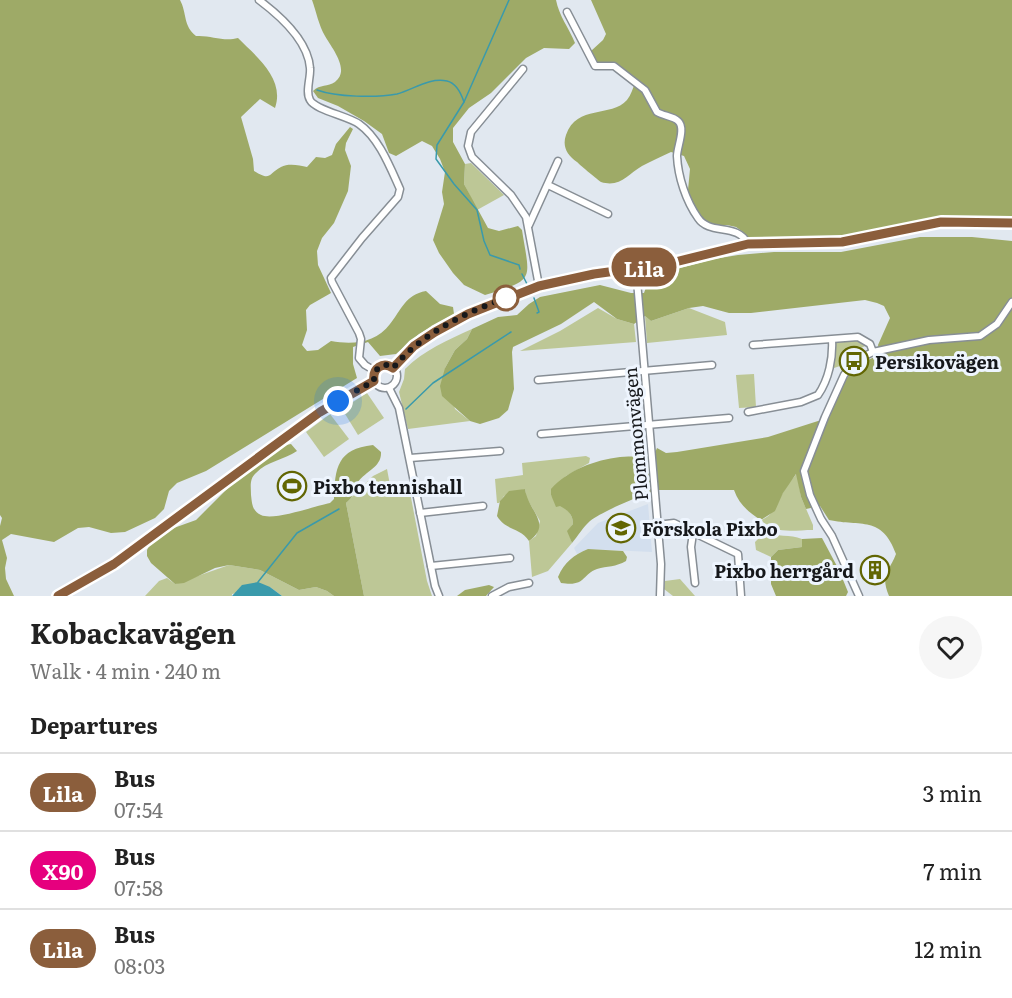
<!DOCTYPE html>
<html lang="en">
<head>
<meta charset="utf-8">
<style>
  body { margin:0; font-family:Literata,serif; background:#f6f6f6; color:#222; height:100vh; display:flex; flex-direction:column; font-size:22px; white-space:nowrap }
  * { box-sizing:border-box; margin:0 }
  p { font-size:20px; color:#767676 }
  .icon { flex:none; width:33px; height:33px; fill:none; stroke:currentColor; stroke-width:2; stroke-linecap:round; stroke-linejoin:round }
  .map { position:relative; height:596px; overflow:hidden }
  .drawer { display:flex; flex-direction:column; background:#fff; flex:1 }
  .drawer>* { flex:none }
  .badge { padding:0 12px; border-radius:20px; font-size:21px; line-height:39px }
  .you { position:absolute; width:30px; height:30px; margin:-15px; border:4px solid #fff; border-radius:50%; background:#1a73e8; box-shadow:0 0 0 9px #1a73e833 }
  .map>.badge { position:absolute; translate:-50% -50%; box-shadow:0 0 0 3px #fff }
  h2 { padding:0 30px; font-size:22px; line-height:54px }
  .round { display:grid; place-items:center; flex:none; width:63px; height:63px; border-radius:32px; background:#f6f6f6 }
  .head { display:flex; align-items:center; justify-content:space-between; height:102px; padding:0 30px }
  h1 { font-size:28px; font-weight:700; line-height:45px }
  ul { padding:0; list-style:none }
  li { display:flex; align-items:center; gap:18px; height:78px; padding:0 30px; border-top:2px solid #e0e0e0 }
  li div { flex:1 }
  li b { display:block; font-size:22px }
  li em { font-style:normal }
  li .badge { min-width:66px; font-weight:700; text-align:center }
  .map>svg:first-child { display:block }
</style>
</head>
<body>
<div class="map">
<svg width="1012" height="596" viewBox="0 0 1012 596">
  <rect width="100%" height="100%" fill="#e1e8f0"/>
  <polygon fill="#d3dfee" points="648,504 652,552 588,549 577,554 574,548 598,523"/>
  <g fill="#bdc796">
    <polygon points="471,163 504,195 477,210 464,184 465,164"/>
    <polygon points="598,308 617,319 634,324 636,342 520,351 560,331"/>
    <polygon points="689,308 725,322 727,335 647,343 645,316 651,321"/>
    <path d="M472,329L467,339L455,350L445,368L455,409L470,421L408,429L399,392L404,379L405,369C424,350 448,340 472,329Z"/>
    <polygon points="855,340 865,346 848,355 843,365 831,369 836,343"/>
    <polygon points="754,374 756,407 739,408 736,375"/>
    <polygon points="367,393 384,418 358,435 342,409"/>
    <polygon points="330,414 349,439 324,457 306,432"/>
    <path d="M586,456L590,458L589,463L566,476L551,495C558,507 573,508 573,524L568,531L572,543L548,571L532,577L529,541L536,536L540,521L526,497L525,489L504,496L499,503H497L495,479L523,475L522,463Z"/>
    <polygon points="387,469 390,485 408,482 427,581 432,596 364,596 346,503 373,476"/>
    <path d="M797,473L801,497L813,525V530C794,530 774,535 761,520C776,514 777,502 785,489C788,483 793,479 797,473Z"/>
    <path d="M764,533C777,537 790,534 802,539V547L778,550L771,557L756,550L755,542Z"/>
    <polygon points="229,565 260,570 299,590 316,587 327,591 334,596 282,596 270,587 232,594 232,596 145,596 159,581 167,578 175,584"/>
    <polygon points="680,579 695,596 673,596 664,589 665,581"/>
  </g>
  <g fill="#9eaa67">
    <path d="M0,0H180C187,13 183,26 196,36C211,35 223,42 238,38C257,57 285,79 275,108L260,99L241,117L253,159L254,171C271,181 267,175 281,167C288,163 299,165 307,167L316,157L325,158L332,155L336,144L350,127L353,129L346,143L345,150L351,166L348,191L334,223L322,238L317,251L318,265L331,293L310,305L306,310L307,330L302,345L307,351L318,350L331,341C353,345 376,343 390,324C402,309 405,295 426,291L440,304L453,307L454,314L419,334L396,354L380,356L368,342L353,347V364L357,378L206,471L177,483L169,491L164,509L155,518L125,532L111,533L89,527L78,528L54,542L11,534L2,540L7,558L5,568L6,579L14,596H0V526L2,518L0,515Z"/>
    <path d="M312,0H556C559,16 569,28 575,43L569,49L544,48L526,58L491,93L469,108L453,128V142L465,164L464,184L488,228L499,231L518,226L522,230C530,281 536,279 485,295L464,285L453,273L439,253L433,240L444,204L442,192L445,172L440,159L432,146L422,141L396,156L389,153L382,134L364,121L338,106L318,98L313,91C320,84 328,87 335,82C351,70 331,47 325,36C319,26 316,11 312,0Z"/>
    <path d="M591,0H1012V219H933L854,236L827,238H779L749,241L743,232L736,227L727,225L715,227L703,221L691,203L688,190L690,169L684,156L671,152C661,157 651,161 642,166C628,174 620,188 601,182C598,180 581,166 577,162C567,155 562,146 566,135C577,104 611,118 627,100C631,95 633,88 635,83L613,67L594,64L591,51L603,40L606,34Z"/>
    <path d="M920,237H972L1012,241V596H889C880,574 889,572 896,554C882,515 861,527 829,520L820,506L806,509L801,497L796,474L783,493L775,511L761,520C748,512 739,504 734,490H659C643,494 603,511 590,521C583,527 578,536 572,543L567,531L573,524C573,515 568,510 560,506L556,507L551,495V489C568,470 595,460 620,457C631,456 642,457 654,455L657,448L666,453L677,452L768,437L818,421L827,420C840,389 845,367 880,355L878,345L890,318L884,306L877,303L865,300L751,313H729L703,306L689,308L651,321L645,316L634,324L617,319L594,302L561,324L513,347L512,352L514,389L508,410L499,418L480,424L470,421L442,396L440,386L445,368L455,350L467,339L472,329L498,317L517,315L529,304L540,297L600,285L631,293H644L649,279L658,274L714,259L738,255L774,252H841Z"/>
    <path d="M291,444L297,451C284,460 267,461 256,473C249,479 251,487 251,495C252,503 252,511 261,515C274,521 315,506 330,503L334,499C335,468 337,449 373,445L381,452C382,467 366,471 358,482C351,491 359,492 346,503L364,596H334L327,591L316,587L299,590L260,570L229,565L215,568L184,583L175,584L151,563L147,556V550L151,542L171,529L196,520L249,467L275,447Z"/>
    <path d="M525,489C528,511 553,524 529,541C520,527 506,531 497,516L500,501L509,491Z"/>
    <polygon points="822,538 839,570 848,592 846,596 776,596 771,584 771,557 778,550 802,547 802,539"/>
    <path d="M588,549L623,551L627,557L626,561C616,567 607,566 597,569C581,575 586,587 561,583L558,577C564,562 574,555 588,549Z"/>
    <polygon points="489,585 494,587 486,596 457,596 465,590"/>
  </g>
  <polygon fill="#3a9aab" points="258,582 270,587 282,596 232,596 242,585"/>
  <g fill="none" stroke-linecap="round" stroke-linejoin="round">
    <g stroke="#3a9aab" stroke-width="1.5">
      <polyline points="509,0 464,102 437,145 436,159 454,184 477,210 484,241 490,255 519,265 520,269"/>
      <path d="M317,90C336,97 376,98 397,94C413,90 429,77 447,81C456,83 461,93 464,102"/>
      <polyline points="522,274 527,284"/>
      <polyline points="534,298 539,312 537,313"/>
      <polyline points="406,409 433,383 511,332"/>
      <polyline points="258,582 297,533 339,509"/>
    </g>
    <g stroke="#878e95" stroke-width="9">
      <g id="minor">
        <path d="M259,0C279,15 308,41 310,68C311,77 305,92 310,100C315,110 348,116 359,124C379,138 390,167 400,189L398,197L362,238L331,278L332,282L359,333L361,339L359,358L365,365L375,371"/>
        <path d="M567,12L595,66H614L645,90L657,112C663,116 673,116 678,121C686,128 677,147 677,156C678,177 686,201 698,218C710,236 737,222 748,244"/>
        <polyline points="523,69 471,132 468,146 472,157 511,195 526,217 539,286"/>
        <polyline points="548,185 608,214"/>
        <polyline points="529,225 558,161"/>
        <polyline points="636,269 661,564 660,596"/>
        <polyline points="753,345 858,337 870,344 873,352"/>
        <circle cx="385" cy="376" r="12"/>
        <polyline points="394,368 414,346 435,332 477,310 539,286 594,274 680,261 748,244 842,242 941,222 1012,223"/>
        <polyline points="538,380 712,365"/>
        <polyline points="389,388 399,408 435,586 439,596"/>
        <path d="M748,412L801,402L818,395C829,379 833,358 832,340"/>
        <polyline points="541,434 729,418"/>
        <polyline points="410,458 500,451"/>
        <polyline points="420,513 483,506"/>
        <polyline points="657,525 674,523 738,554 741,596"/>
        <polyline points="693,533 691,547 695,583"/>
        <polyline points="431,566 510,558"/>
        <polyline points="58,596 114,564 320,413 374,381"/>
        <polyline points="492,596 509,587 529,583"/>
        <polyline points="859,596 832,536 821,519 810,495 804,471 825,417 844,375 854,361 873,352 929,340 980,336 997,324 1012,302"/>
      </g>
    </g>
    <use href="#minor" stroke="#fff" stroke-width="6"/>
  </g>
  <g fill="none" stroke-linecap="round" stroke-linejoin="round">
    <g stroke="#fff" stroke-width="14">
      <path id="line" d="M58,596L114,564L320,412L374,381C372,368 383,361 393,368L414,346L435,332L468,314L539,286L594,274L667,264L748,244L842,242L941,222L1012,223"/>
    </g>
    <use href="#line" stroke="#8b5e3c" stroke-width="9"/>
    <path stroke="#16181b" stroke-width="6" stroke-dasharray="0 10.8" d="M338,401L374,381V373L380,366L387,365L393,368C422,333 465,313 506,298"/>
  </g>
  <defs>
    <g id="bus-ring" transform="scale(1.5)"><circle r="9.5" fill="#eef5fe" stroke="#626603" stroke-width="1.5"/><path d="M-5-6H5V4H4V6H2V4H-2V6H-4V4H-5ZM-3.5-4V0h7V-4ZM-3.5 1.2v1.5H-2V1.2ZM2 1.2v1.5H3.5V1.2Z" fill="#626603"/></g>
    <g id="stadium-ring" transform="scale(1.5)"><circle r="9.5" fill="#eef5fe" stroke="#626603" stroke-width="1.5"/><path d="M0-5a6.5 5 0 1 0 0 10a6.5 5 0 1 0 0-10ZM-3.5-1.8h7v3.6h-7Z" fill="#626603"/></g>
    <g id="school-ring" transform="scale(1.5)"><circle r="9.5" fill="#eef5fe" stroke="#626603" stroke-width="1.5"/><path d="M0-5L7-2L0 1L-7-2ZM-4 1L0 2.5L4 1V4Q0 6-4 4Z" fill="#626603"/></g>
    <g id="building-ring" transform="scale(1.5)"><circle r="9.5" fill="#eef5fe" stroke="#626603" stroke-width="1.5"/><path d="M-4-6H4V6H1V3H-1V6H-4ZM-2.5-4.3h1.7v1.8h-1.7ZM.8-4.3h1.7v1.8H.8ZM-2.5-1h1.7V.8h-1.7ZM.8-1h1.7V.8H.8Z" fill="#626603"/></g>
  </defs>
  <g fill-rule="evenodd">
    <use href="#bus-ring" x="854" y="361"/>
    <use href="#stadium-ring" x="292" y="486"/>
    <use href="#school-ring" x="621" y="528"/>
    <use href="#building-ring" x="875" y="570"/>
  </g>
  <circle fill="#fff" stroke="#8b5e3c" stroke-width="3" cx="506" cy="298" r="12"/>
  <g text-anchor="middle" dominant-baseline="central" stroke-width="6" stroke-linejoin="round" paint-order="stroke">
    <g font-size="18" font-weight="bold" fill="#16181b" stroke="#eef5fe" text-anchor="start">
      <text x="875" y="361">Persikovägen</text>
      <text x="313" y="486">Pixbo tennishall</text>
      <text x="642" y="528">Förskola Pixbo</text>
      <text x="854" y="570" text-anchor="end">Pixbo herrgård</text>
    </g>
    <g font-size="18" fill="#16181b" stroke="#eef5fe">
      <text transform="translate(635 434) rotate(-95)">Plommonvägen</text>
    </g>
  </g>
</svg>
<div class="you" style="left:338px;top:401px"></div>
<b class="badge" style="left:644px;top:267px;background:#8b5e3c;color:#fff">Lila</b>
</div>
<section class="drawer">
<div class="head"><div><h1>Kobackavägen</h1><p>Walk · 4 min · 240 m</p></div><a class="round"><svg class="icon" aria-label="heart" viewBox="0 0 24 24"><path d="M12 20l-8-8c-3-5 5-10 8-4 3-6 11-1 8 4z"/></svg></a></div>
<h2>Departures</h2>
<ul>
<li><span class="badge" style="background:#8b5e3c;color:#fff">Lila</span><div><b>Bus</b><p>07:54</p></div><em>3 min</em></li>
<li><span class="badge" style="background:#e6007e;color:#fff">X90</span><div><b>Bus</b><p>07:58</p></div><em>7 min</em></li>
<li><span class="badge" style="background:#8b5e3c;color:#fff">Lila</span><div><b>Bus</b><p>08:03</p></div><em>12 min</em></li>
</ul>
</section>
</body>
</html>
